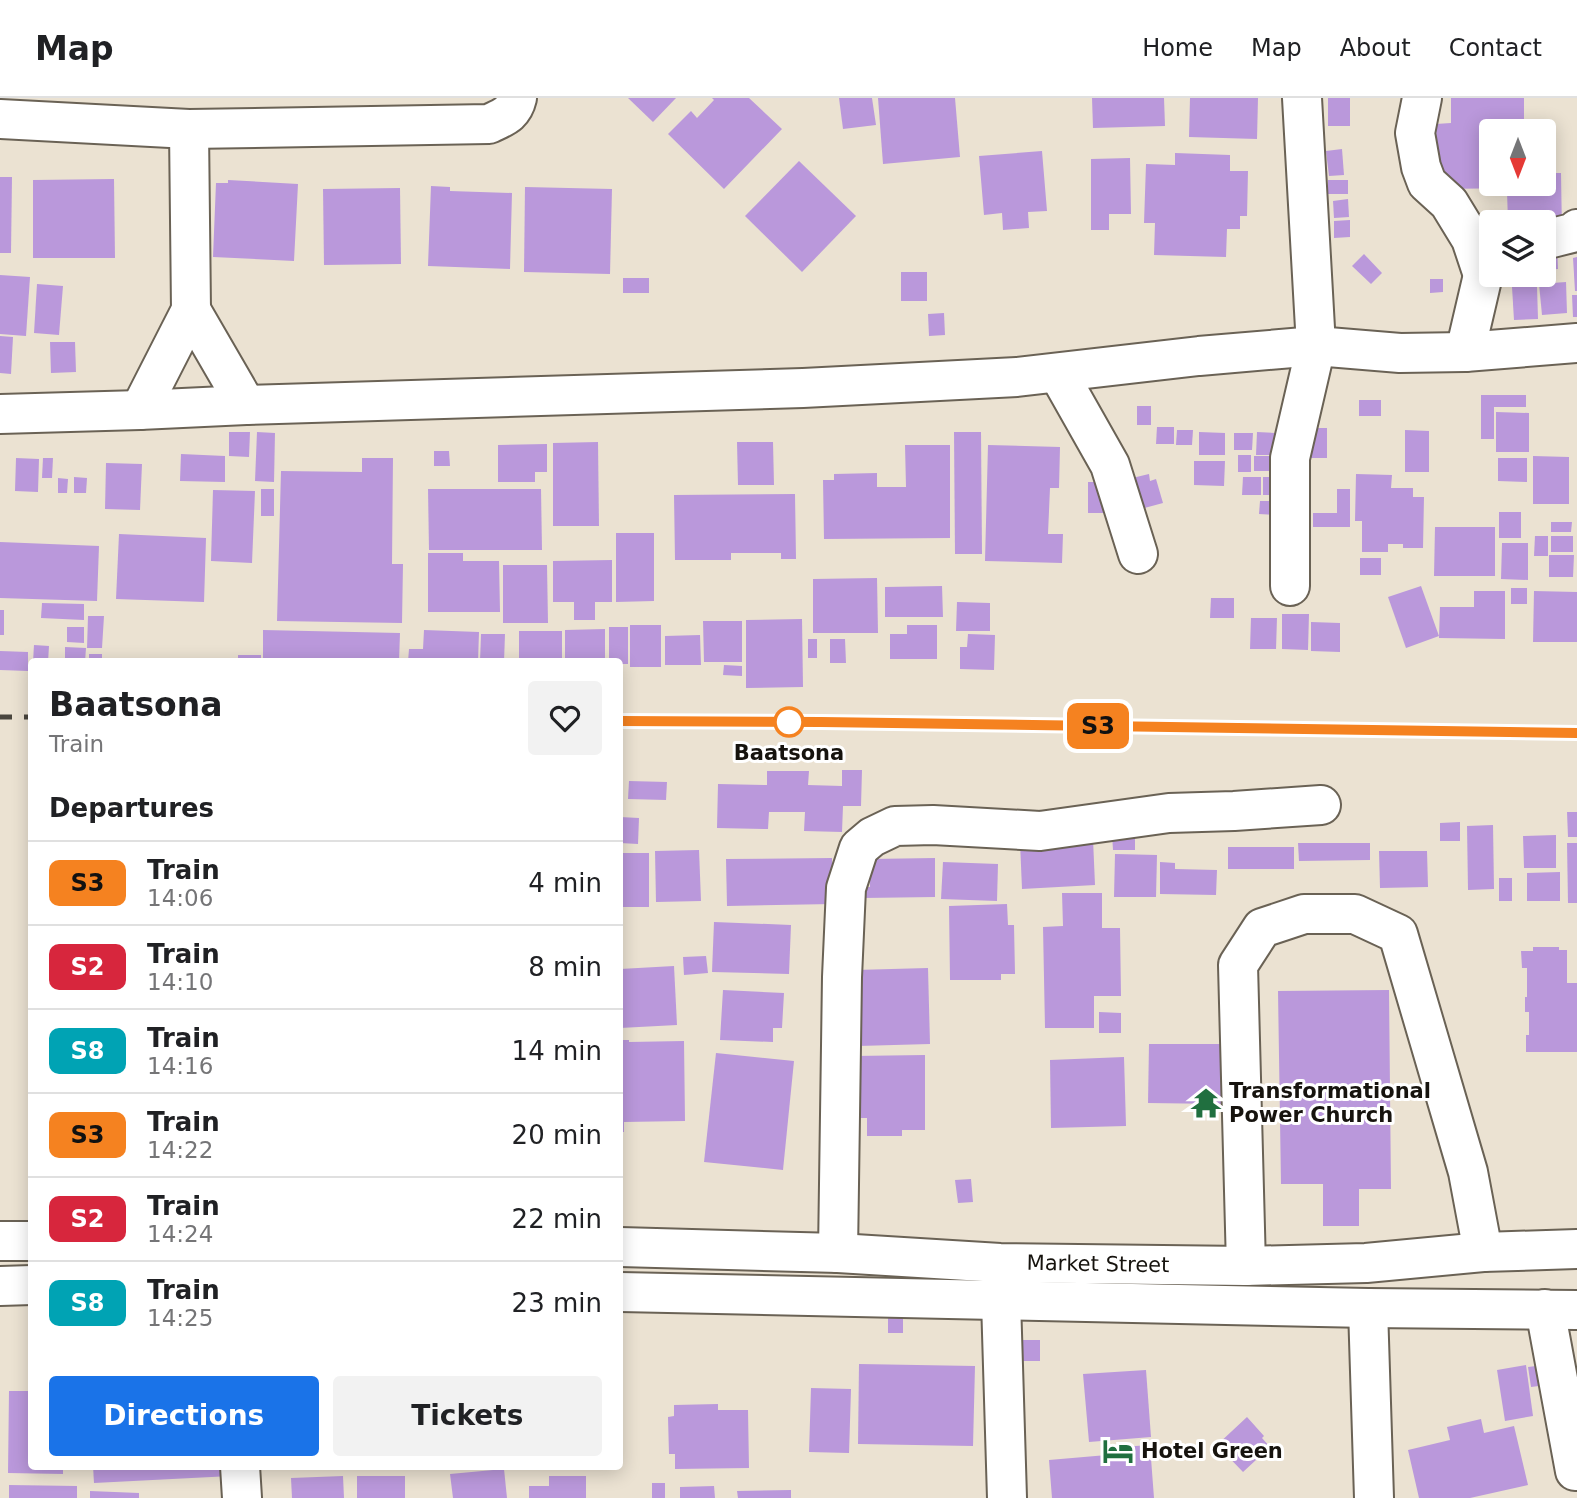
<!DOCTYPE html>
<html lang="en">
<head>
<meta charset="utf-8">
<style>
  body { margin:0; font-family:"DejaVu Sans",sans-serif; background:#f2f2f2; color:#202124; height:100vh; display:flex; flex-direction:column; font-size:26px; white-space:nowrap }
  * { box-sizing:border-box; margin:0 }
  p { font-size:23px; color:#757577 }
  .icon { flex:none; width:38px; height:38px; fill:none; stroke:currentColor; stroke-width:2; stroke-linecap:round; stroke-linejoin:round }
  .map { position:relative; flex:1; overflow:hidden }
  .drawer { position:absolute; left:28px; top:560px; width:595px; height:812px; display:flex; flex-direction:column; background:#fff; border-radius:7px; box-shadow:0 4px 18px #0003 }
  .drawer>* { flex:none }
  .badge { padding:0 14px; border-radius:10px; font-size:24px; line-height:46px }
  .needle { width:46px; rotate:180deg }
  .controls { position:absolute; left:1479px; top:21px; display:grid; gap:14px }
  .controls a { display:grid; place-items:center; width:77px; height:77px; border-radius:7px; background:#fff; box-shadow:0 4px 18px #0003; font-size:35px }
  .map>.badge { position:absolute; translate:-50% -50%; box-shadow:0 0 0 4px #fff }
  h2 { padding:0 21px; font-size:26px; line-height:63px }
  .round { display:grid; place-items:center; flex:none; width:74px; height:74px; border-radius:7px; background:#f2f2f2 }
  .summary { display:flex; align-items:center; justify-content:space-between; height:119px; padding:0 21px }
  h1 { font-size:33px; font-weight:800; line-height:52px }
  .action { display:flex; gap:14px; margin-top:auto; padding:14px 21px }
  .action a { flex:1; height:80px; border-radius:7px; background:#1a73e8; color:#fff; font-size:28px; font-weight:800; line-height:80px; text-align:center }
  .action a+a { background:#f2f2f2; color:#202124 }
  ul { padding:0; list-style:none }
  li { display:flex; align-items:center; gap:21px; height:84px; padding:0 21px; border-top:2px solid #e0e0e0 }
  li div { flex:1 }
  li b { display:block; font-size:26px }
  li em { font-style:normal }
  li .badge { min-width:77px; font-weight:700; text-align:center }
  header { display:flex; align-items:center; gap:42px; box-sizing:border-box; height:98px; padding:0 35px; background:#fff; border-bottom:2px solid #e0e0e0 }
  header strong { font-size:33px }
  nav { display:flex; gap:38px; margin-inline-start:auto; font-size:24px }
  .map>svg:first-child { display:block }
</style>
</head>
<body>
<header>
<strong>Map</strong>
<nav><a>Home</a><a>Map</a><a>About</a><a>Contact</a></nav>
</header>
<div class="map">
<svg width="1577" height="1400" viewBox="0 0 1577 1400">
  <rect width="100%" height="100%" fill="#ebe2d2"/>
  <g fill="#ba98db">
    <polygon points="628,0 676,0 653,24"/>
    <polygon points="712,0 749,0 782,31 724,91 668,36 691,13 697,20 714,2"/>
    <polygon points="839,0 872,0 876,27 843,31"/>
    <polygon points="878,0 955,0 960,59 883,66"/>
    <polygon points="1092,0 1164,0 1165,28 1093,30"/>
    <polygon points="1190,0 1258,0 1257,41 1189,39"/>
    <rect x="1328" y="0" width="22" height="28"/>
    <polygon points="1451,0 1524,0 1524,33 1491,33 1491,86 1525,86 1525,90 1437,91 1436,26 1451,25"/>
    <polygon points="1342,51 1344,77 1329,78 1326,53"/>
    <polygon points="1042,53 1047,113 1028,114 1029,130 1003,132 1002,115 984,117 979,58"/>
    <polygon points="1175,55 1230,57 1230,73 1248,73 1247,118 1240,118 1240,131 1227,131 1226,159 1154,157 1155,125 1144,125 1146,66 1175,67"/>
    <polygon points="1130,60 1131,116 1109,116 1109,132 1091,132 1091,61"/>
    <polygon points="799,63 856,118 802,174 745,118"/>
    <polygon points="1544,75 1561,75 1562,135 1544,124 1508,124 1507,93 1542,92"/>
    <polygon points="0,79 12,79 11,155 0,155"/>
    <polygon points="114,81 115,160 33,160 33,82"/>
    <polygon points="228,82 298,86 294,163 213,159 216,85 228,85"/>
    <rect x="1328" y="82" width="20" height="14"/>
    <polygon points="431,88 450,89 450,93 512,95 510,171 428,168"/>
    <polygon points="525,89 612,91 610,176 524,174"/>
    <polygon points="400,90 401,166 324,167 323,91"/>
    <polygon points="1348,101 1349,119 1334,120 1333,103"/>
    <polygon points="1350,122 1350,139 1334,140 1334,123"/>
    <polygon points="1544,148 1557,148 1558,171 1544,172"/>
    <polygon points="1364,156 1382,175 1371,186 1352,168"/>
    <polygon points="1577,159 1577,193 1575,193 1573,160"/>
    <rect x="901" y="174" width="26" height="29"/>
    <polygon points="0,177 30,179 26,238 0,236"/>
    <rect x="623" y="180" width="26" height="15"/>
    <polygon points="1430,181 1443,181 1443,194 1430,195"/>
    <polygon points="1566,184 1567,215 1542,217 1539,186"/>
    <polygon points="37,186 63,188 59,237 34,235"/>
    <polygon points="1537,188 1538,221 1514,222 1512,189"/>
    <polygon points="1572,197 1577,197 1577,219 1573,219"/>
    <polygon points="944,215 945,237 929,238 928,216"/>
    <polygon points="0,238 13,239 11,276 0,275"/>
    <polygon points="50,244 75,244 76,274 51,275"/>
    <polygon points="1481,297 1526,297 1526,309 1494,309 1494,341 1481,341"/>
    <rect x="1359" y="302" width="22" height="16"/>
    <rect x="1137" y="308" width="14" height="19"/>
    <polygon points="1496,314 1529,315 1529,354 1496,354"/>
    <polygon points="1157,329 1174,329 1174,346 1156,346"/>
    <rect x="1299" y="330" width="28" height="30"/>
    <polygon points="1177,332 1193,332 1192,347 1176,347"/>
    <polygon points="1405,332 1429,333 1429,374 1405,374"/>
    <polygon points="229,334 250,334 249,359 229,358"/>
    <polygon points="257,334 275,335 274,384 255,383"/>
    <polygon points="954,334 981,334 982,456 955,456"/>
    <polygon points="1199,334 1225,335 1225,357 1199,357"/>
    <polygon points="1257,334 1275,335 1275,357 1256,357"/>
    <polygon points="1234,335 1253,335 1252,352 1234,352"/>
    <polygon points="598,344 599,428 553,428 553,345"/>
    <polygon points="737,344 773,344 774,387 738,387"/>
    <polygon points="547,346 547,374 535,374 535,384 498,384 498,347"/>
    <polygon points="905,347 950,347 950,440 824,441 823,382 834,382 834,376 877,375 877,389 906,389"/>
    <polygon points="988,347 1060,349 1059,390 1050,390 1048,436 1063,436 1062,465 985,463"/>
    <polygon points="434,353 449,353 450,368 434,368"/>
    <polygon points="181,356 225,358 225,384 180,383"/>
    <rect x="1238" y="357" width="13" height="17"/>
    <rect x="1254" y="358" width="17" height="15"/>
    <polygon points="1533,358 1569,359 1569,406 1533,406"/>
    <polygon points="16,360 39,361 38,394 15,393"/>
    <polygon points="43,360 53,360 52,380 42,380"/>
    <polygon points="362,360 393,360 392,466 403,466 402,525 277,523 281,373 362,374"/>
    <polygon points="1498,360 1527,360 1527,384 1498,383"/>
    <polygon points="1194,363 1225,363 1224,388 1194,387"/>
    <polygon points="106,365 142,366 140,412 105,411"/>
    <polygon points="1149,376 1150,383 1156,381 1163,405 1137,412 1128,381"/>
    <polygon points="1356,376 1392,377 1391,390 1413,390 1413,399 1424,399 1423,450 1403,450 1403,446 1388,446 1388,454 1362,454 1362,423 1355,423"/>
    <polygon points="74,379 87,380 86,395 74,395"/>
    <polygon points="1243,379 1261,379 1261,397 1242,397"/>
    <rect x="1263" y="379" width="15" height="18"/>
    <polygon points="58,380 68,381 67,395 58,395"/>
    <rect x="1088" y="384" width="20" height="31"/>
    <rect x="261" y="391" width="13" height="27"/>
    <polygon points="428,391 541,391 542,452 429,452"/>
    <polygon points="1337,391 1350,391 1350,429 1313,429 1313,415 1337,415"/>
    <polygon points="213,392 255,393 252,465 211,463"/>
    <polygon points="795,396 796,461 781,461 781,455 731,455 731,462 675,462 674,397"/>
    <polygon points="1260,403 1278,403 1278,417 1259,416"/>
    <rect x="1499" y="414" width="22" height="26"/>
    <polygon points="1551,424 1572,424 1571,434 1551,434"/>
    <polygon points="1435,429 1495,429 1495,478 1434,478"/>
    <polygon points="616,435 654,435 654,503 616,504"/>
    <polygon points="119,436 206,440 204,504 116,501"/>
    <polygon points="1535,438 1548,438 1548,458 1534,458"/>
    <rect x="1551" y="438" width="22" height="16"/>
    <polygon points="0,444 99,448 97,503 0,500"/>
    <polygon points="1502,445 1528,445 1528,482 1501,481"/>
    <polygon points="428,455 463,455 463,463 499,463 500,514 428,514"/>
    <polygon points="1549,457 1574,457 1573,479 1549,479"/>
    <rect x="1360" y="460" width="21" height="17"/>
    <polygon points="612,462 612,504 595,504 595,522 574,522 574,504 553,504 553,463"/>
    <polygon points="503,467 547,467 548,525 503,525"/>
    <polygon points="877,480 878,535 813,535 813,481"/>
    <polygon points="942,488 943,519 885,519 885,489"/>
    <polygon points="1421,488 1439,538 1406,550 1388,499"/>
    <rect x="1511" y="490" width="16" height="16"/>
    <polygon points="1474,493 1505,493 1505,541 1439,540 1440,509 1474,509"/>
    <polygon points="1534,493 1577,494 1577,544 1533,544"/>
    <polygon points="1211,500 1234,500 1234,520 1210,520"/>
    <polygon points="957,504 990,505 990,533 956,533"/>
    <polygon points="42,505 84,506 84,522 41,520"/>
    <rect x="0" y="512" width="4" height="25"/>
    <polygon points="1282,516 1309,516 1308,552 1282,551"/>
    <polygon points="88,518 104,518 102,550 87,550"/>
    <polygon points="1251,520 1277,520 1276,551 1250,551"/>
    <polygon points="802,521 803,589 746,590 746,522"/>
    <polygon points="703,523 742,523 742,564 704,564"/>
    <polygon points="1311,524 1340,525 1340,554 1311,553"/>
    <rect x="630" y="527" width="31" height="42"/>
    <polygon points="907,527 937,527 937,561 890,561 890,536 907,536"/>
    <polygon points="67,529 84,529 84,545 67,544"/>
    <polygon points="609,529 628,529 628,566 620,566 620,564 609,564"/>
    <polygon points="605,531 605,564 565,564 565,532"/>
    <polygon points="263,532 400,535 399,564 263,561"/>
    <polygon points="424,532 479,534 478,564 408,564 409,551 423,551"/>
    <rect x="519" y="533" width="43" height="31"/>
    <polygon points="481,536 505,536 504,564 480,564"/>
    <polygon points="968,536 995,537 994,572 960,571 960,549 967,549"/>
    <polygon points="700,537 701,567 665,567 665,538"/>
    <rect x="808" y="541" width="9" height="19"/>
    <polygon points="830,541 845,541 846,565 830,565"/>
    <polygon points="34,547 49,548 48,564 33,564"/>
    <polygon points="65,549 86,550 85,564 65,564"/>
    <polygon points="0,553 28,554 28,573 0,572"/>
    <rect x="89" y="556" width="13" height="8"/>
    <rect x="238" y="557" width="23" height="7"/>
    <polygon points="724,567 742,568 742,578 723,577"/>
    <polygon points="842,672 862,672 861,708 843,708 842,734 804,733 805,714 769,714 768,731 717,730 718,686 767,687 767,673 809,673 808,687 842,688"/>
    <polygon points="629,683 667,684 666,702 628,701"/>
    <polygon points="1567,714 1577,714 1577,739 1568,739"/>
    <polygon points="620,719 639,720 638,746 620,745"/>
    <polygon points="1460,724 1460,743 1440,743 1440,725"/>
    <polygon points="1493,727 1494,791 1468,792 1467,728"/>
    <polygon points="1112,735 1135,735 1135,752 1113,752"/>
    <polygon points="1556,737 1556,770 1524,770 1523,738"/>
    <polygon points="1093,741 1095,787 1022,791 1020,744"/>
    <polygon points="1298,745 1370,745 1370,762 1299,763"/>
    <polygon points="1567,745 1577,745 1577,805 1568,805"/>
    <rect x="1228" y="749" width="66" height="22"/>
    <polygon points="699,752 701,803 656,804 655,753"/>
    <polygon points="1379,753 1427,753 1428,789 1380,790"/>
    <rect x="620" y="755" width="29" height="54"/>
    <polygon points="1115,756 1157,757 1156,799 1114,799"/>
    <polygon points="832,760 833,806 727,808 726,761"/>
    <polygon points="935,760 935,799 863,800 863,789 870,789 870,761"/>
    <polygon points="943,764 998,766 997,803 941,801"/>
    <polygon points="1160,764 1175,765 1175,771 1217,772 1216,797 1160,796"/>
    <polygon points="1560,774 1560,803 1527,803 1527,775"/>
    <rect x="1499" y="780" width="13" height="23"/>
    <polygon points="1062,795 1102,795 1102,830 1120,830 1121,898 1094,898 1094,930 1045,930 1043,829 1063,828"/>
    <polygon points="1007,806 1008,827 1014,827 1015,876 1001,876 1001,882 950,882 949,808"/>
    <polygon points="714,824 791,827 789,876 712,874"/>
    <polygon points="1533,849 1559,849 1559,852 1567,852 1567,885 1577,885 1577,954 1526,954 1526,937 1529,937 1529,914 1525,914 1525,899 1527,899 1527,870 1522,870 1521,853 1533,853"/>
    <polygon points="706,858 708,875 684,877 683,859"/>
    <polygon points="674,868 677,927 620,930 620,871"/>
    <polygon points="928,870 930,946 858,948 855,872"/>
    <polygon points="723,892 784,895 782,930 773,930 773,944 720,942"/>
    <polygon points="1389,892 1391,1091 1359,1091 1359,1128 1323,1128 1323,1086 1281,1086 1278,893"/>
    <polygon points="1099,914 1121,915 1121,935 1099,935"/>
    <polygon points="620,942 629,942 629,944 684,943 685,1023 624,1024 624,1034 620,1034"/>
    <polygon points="1149,946 1221,946 1221,1006 1148,1005"/>
    <polygon points="716,955 794,963 783,1072 704,1064"/>
    <polygon points="925,957 925,1032 902,1032 902,1038 867,1038 867,1020 854,1020 854,958"/>
    <polygon points="1124,959 1126,1028 1051,1030 1050,962"/>
    <polygon points="971,1081 973,1104 958,1105 955,1082"/>
    <rect x="888" y="1218" width="15" height="17"/>
    <rect x="1009" y="1242" width="31" height="21"/>
    <polygon points="859,1266 975,1268 973,1348 858,1346"/>
    <polygon points="1526,1267 1533,1318 1505,1323 1497,1272"/>
    <polygon points="1544,1267 1547,1287 1531,1289 1528,1269"/>
    <polygon points="1146,1272 1151,1339 1089,1344 1083,1276"/>
    <polygon points="811,1290 851,1291 849,1355 809,1354"/>
    <polygon points="9,1293 32,1293 32,1368 63,1368 63,1376 8,1375"/>
    <polygon points="718,1306 718,1312 748,1312 749,1370 675,1371 675,1356 669,1356 668,1319 674,1318 674,1307"/>
    <polygon points="1247,1319 1264,1338 1262,1340 1270,1349 1243,1374 1217,1347"/>
    <polygon points="1481,1321 1484,1335 1514,1328 1528,1387 1470,1400 1419,1400 1408,1352 1450,1342 1447,1329"/>
    <polygon points="1150,1347 1154,1400 1052,1400 1049,1362 1107,1357 1107,1350"/>
    <polygon points="93,1368 231,1368 231,1378 94,1385"/>
    <polygon points="504,1371 507,1400 453,1400 450,1376"/>
    <polygon points="343,1378 344,1400 292,1400 291,1380"/>
    <rect x="357" y="1378" width="48" height="22"/>
    <polygon points="549,1378 586,1378 586,1400 529,1400 529,1388 549,1388"/>
    <rect x="652" y="1385" width="13" height="15"/>
    <polygon points="9,1387 77,1388 77,1400 9,1400"/>
    <polygon points="714,1388 715,1400 680,1400 680,1389"/>
    <polygon points="791,1392 791,1400 738,1400 737,1393"/>
    <polygon points="90,1393 139,1395 139,1400 90,1400"/>
  </g>
  <g fill="none" stroke-linecap="round" stroke-linejoin="round">
    <g stroke="#6a6255" stroke-width="42">
      <g id="minor">
        <polyline points="1422,0 1415,35 1421,69 1427,85 1449,105 1471,141 1483,177"/>
        <path d="M0,21L189,31L489,26C503,19 513,17 517,0"/>
        <polyline points="1544,142 1576,134 1577,131"/>
        <polyline points="191,212 246,307"/>
        <polyline points="1465,254 1483,177 1491,171"/>
        <polyline points="1058,275 1110,367 1138,456"/>
        <polyline points="140,312 191,212 189,31"/>
        <polyline points="0,316 140,312 246,307 803,290 1017,279 1199,258 1316,248 1400,255 1465,254 1577,245"/>
        <polyline points="1290,488 1290,360 1316,248 1302,0"/>
        <polyline points="0,1143 32,1143"/>
        <polyline points="620,1149 838,1155 1000,1165 1246,1168 1366,1165 1483,1154 1577,1151"/>
        <polyline points="838,1155 842,879 846,790 859,750 872,739 895,728 933,727 1040,733 1169,715 1234,713 1321,707"/>
        <polyline points="1246,1168 1238,867 1262,830 1304,816 1355,816 1398,836 1468,1074 1483,1154"/>
        <polyline points="0,1188 32,1187"/>
        <polyline points="620,1194 1368,1210 1577,1212"/>
        <polyline points="1001,1202 1007,1400"/>
        <polyline points="1368,1210 1374,1400"/>
        <polyline points="1545,1211 1575,1373"/>
        <polyline points="240,1368 242,1400"/>
      </g>
    </g>
    <use href="#minor" stroke="#fff" stroke-width="38"/>
    <g stroke="#4a463e" stroke-width="5" stroke-dasharray="12 12" stroke-linecap="butt">
      <polyline points="0,619 32,619"/>
      <polyline points="620,623 1577,635"/>
    </g>
  </g>
  <g fill="none" stroke-linecap="round" stroke-linejoin="round">
    <g stroke="#fff" stroke-width="16">
      <polyline id="line" points="620,623 821,624 1577,635"/>
    </g>
    <use href="#line" stroke="#f58220" stroke-width="10"/>
  </g>
  <defs>
    <g id="temple-bare" transform="scale(2.415)"><path d="M0-6L5-2H3V0L6.5 2.5H4V6H1.5V3h-3V6H-4V2.5H-6.5L-3 0V-2H-5Z" fill="#206f3f" stroke="#fff" stroke-width="2.5" paint-order="stroke"/></g>
    <g id="hotel-bare" transform="scale(2.415)"><path d="M-6-4.5h1.5V1H6V5H4.5V3h-9V5H-6ZM-4 0a1.8 1.8 0 1 1 3.6 0ZM.5 0V-2.5h3Q6-2.5 6 0Z" fill="#206f3f" stroke="#fff" stroke-width="2.5" paint-order="stroke"/></g>
  </defs>
  <g fill-rule="evenodd">
    <use href="#temple-bare" x="1206" y="1005"/>
    <use href="#hotel-bare" x="1118" y="1353"/>
  </g>
  <circle fill="#fff" stroke="#f58220" stroke-width="3.5" cx="789" cy="624" r="14"/>
  <g text-anchor="middle" dominant-baseline="central" stroke-width="6" stroke-linejoin="round" paint-order="stroke">
    <g font-size="21" font-weight="bold" fill="#16130e" stroke="#fff">
      <text x="789" y="655">Baatsona</text>
    </g>
    <g font-size="21" font-weight="bold" fill="#16130e" stroke="#fff" text-anchor="start">
      <text x="1229" y="993">Transformational<tspan x="1229" dy="24">Power Church</tspan></text>
      <text x="1141" y="1353">Hotel Green</text>
    </g>
    <g font-size="21" fill="#16130e" stroke="#fff">
      <text transform="translate(1098 1166) rotate(1)">Market Street</text>
    </g>
  </g>
</svg>
<div class="controls">
<a><svg class="needle" viewBox="-14 -14 28 28"><path d="M0-13l5 13h-10z" fill="#e53935"/><path d="M0 13l5-13h-10z" fill="#757577"/></svg></a>
<a><svg class="icon" aria-label="layers" viewBox="0 0 24 24"><path d="M12 4l9 5-9 5-9-5zM3 14l9 5 9-5"/></svg></a>
</div>
<b class="badge" style="left:1098px;top:628px;background:#f58220;color:#111">S3</b>
<section class="drawer">
<div class="summary"><div><h1>Baatsona</h1><p>Train</p></div><a class="round"><svg class="icon" aria-label="heart" viewBox="0 0 24 24"><path d="M12 20l-8-8c-3-5 5-10 8-4 3-6 11-1 8 4z"/></svg></a></div>
<h2>Departures</h2>
<ul>
<li><span class="badge" style="background:#f58220;color:#111">S3</span><div><b>Train</b><p>14:06</p></div><em>4 min</em></li>
<li><span class="badge" style="background:#d7263d;color:#fff">S2</span><div><b>Train</b><p>14:10</p></div><em>8 min</em></li>
<li><span class="badge" style="background:#00a3b4;color:#fff">S8</span><div><b>Train</b><p>14:16</p></div><em>14 min</em></li>
<li><span class="badge" style="background:#f58220;color:#111">S3</span><div><b>Train</b><p>14:22</p></div><em>20 min</em></li>
<li><span class="badge" style="background:#d7263d;color:#fff">S2</span><div><b>Train</b><p>14:24</p></div><em>22 min</em></li>
<li><span class="badge" style="background:#00a3b4;color:#fff">S8</span><div><b>Train</b><p>14:25</p></div><em>23 min</em></li>
</ul>
<div class="action"><a>Directions</a><a>Tickets</a></div>
</section>
</div>
</body>
</html>
